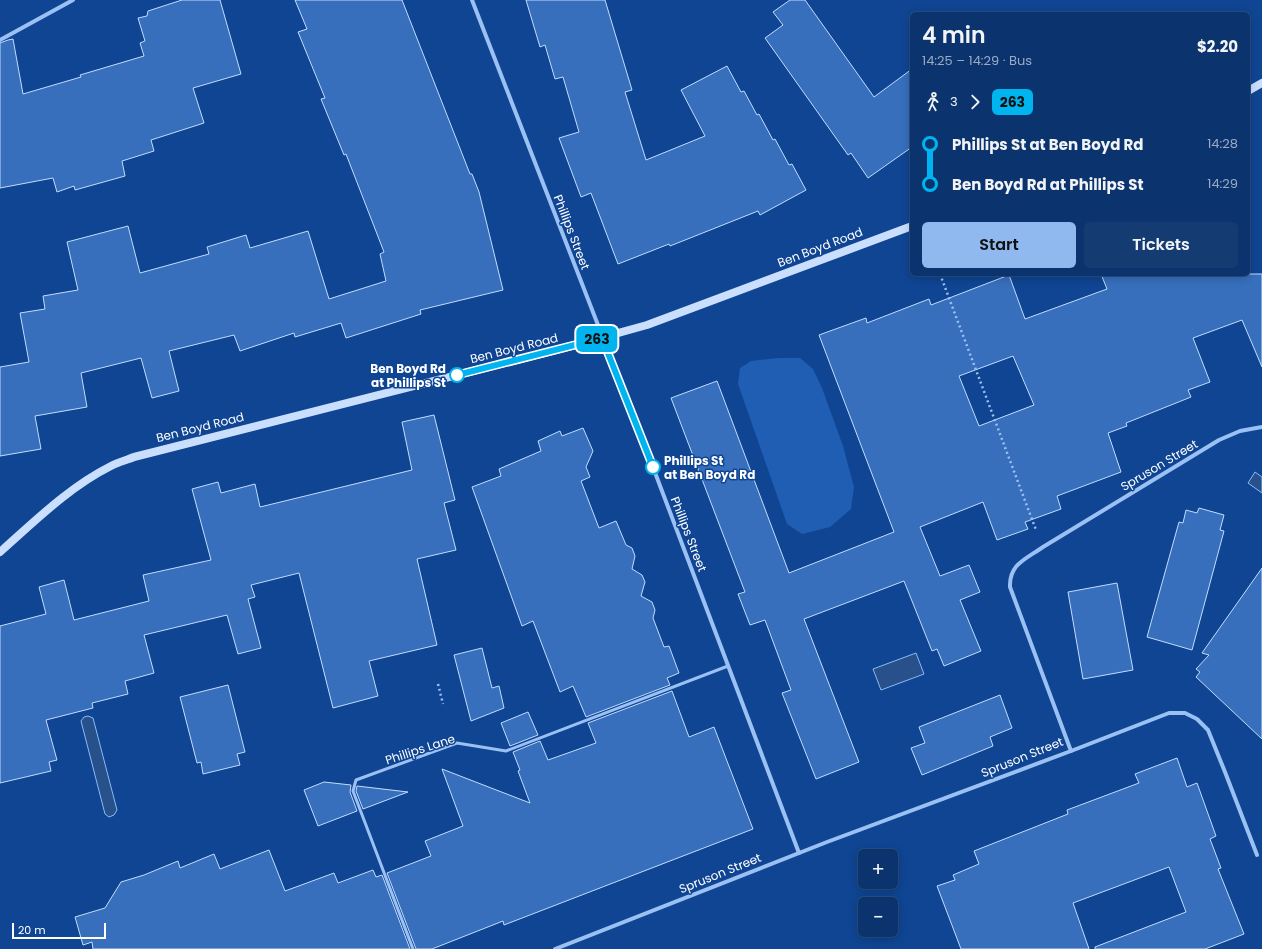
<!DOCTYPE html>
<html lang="en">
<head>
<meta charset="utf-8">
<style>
  body { margin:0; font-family:Poppins,sans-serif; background:#143c73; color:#f1f3f6; height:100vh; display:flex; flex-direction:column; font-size:15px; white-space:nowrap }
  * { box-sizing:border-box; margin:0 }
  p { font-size:13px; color:#9aaac2 }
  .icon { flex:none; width:22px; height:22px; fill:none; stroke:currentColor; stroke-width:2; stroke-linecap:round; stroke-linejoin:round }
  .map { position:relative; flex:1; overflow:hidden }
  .details { position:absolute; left:910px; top:12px; width:340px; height:264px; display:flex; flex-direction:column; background:#0b346e; border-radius:6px; box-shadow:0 2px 10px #0003,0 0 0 1px #2b4f81 }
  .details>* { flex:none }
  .badge { padding:0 8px; border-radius:6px; font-size:14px; line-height:26px }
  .tools { position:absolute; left:858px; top:849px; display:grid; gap:8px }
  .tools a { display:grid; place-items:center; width:40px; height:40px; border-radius:6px; background:#0b346e; box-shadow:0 2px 10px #0003,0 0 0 1px #2b4f81; font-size:20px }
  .scale { position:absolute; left:12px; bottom:10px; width:94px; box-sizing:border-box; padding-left:4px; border:2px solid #fff; border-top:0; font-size:11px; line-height:14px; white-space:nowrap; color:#fff; -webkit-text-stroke:3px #0f4593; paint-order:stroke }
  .map>.badge { position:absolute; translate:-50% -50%; box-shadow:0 0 0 2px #fff }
  .legs { display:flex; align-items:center; gap:6px; height:44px; padding:0 12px; font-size:13px }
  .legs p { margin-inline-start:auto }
  .head { display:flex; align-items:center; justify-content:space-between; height:68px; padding:0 12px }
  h1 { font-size:22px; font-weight:600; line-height:30px }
  .primary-button { display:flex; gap:8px; margin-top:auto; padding:8px 12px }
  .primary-button a { flex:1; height:46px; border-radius:6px; background:#90b9f0; color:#111; font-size:16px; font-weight:600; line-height:46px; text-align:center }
  .primary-button a+a { background:#143c73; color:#f1f3f6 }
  ul { padding:0 12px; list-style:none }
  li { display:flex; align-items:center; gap:14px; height:40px; font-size:15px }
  li i { display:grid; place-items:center; width:6px; height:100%; margin:0 5px; background:currentColor }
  li i::after { content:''; width:10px; height:10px; margin:-5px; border:3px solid; border-radius:50%; background:#0b346e }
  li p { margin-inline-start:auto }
  li:first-child i { background:linear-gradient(#0000 50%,currentColor 0) }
  li:last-child i { background:linear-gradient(currentColor 50%,#0000 0) }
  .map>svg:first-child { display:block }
</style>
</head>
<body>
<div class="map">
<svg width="1262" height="949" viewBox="0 0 1262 949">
  <rect width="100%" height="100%" fill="#0f4593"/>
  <polygon fill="#205eb3" points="779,358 800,358 813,369 822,388 843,446 854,487 851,509 830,527 802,534 787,524 738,384 740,368 751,361"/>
  <g fill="#28508a" stroke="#8cbbf8">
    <polygon points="1255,472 1262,477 1262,493 1248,483"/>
    <polygon points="916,653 924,674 881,690 873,669"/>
    <polygon points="88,716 93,718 117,810 114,815 109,817 105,814 81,721 84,717"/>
  </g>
  <g fill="#376fbc" stroke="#c2dcfe" fill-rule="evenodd">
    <polygon points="182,0 220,0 241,74 193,88 204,123 151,140 154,151 122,161 125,176 75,190 74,186 57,192 53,178 0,188 0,43 8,40 13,39 23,94 81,77 80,75 144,56 140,43 145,41 138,18 147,16 148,11"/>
    <polygon points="295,0 402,0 470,174 472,174 479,192 503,290 420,310 421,314 346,338 341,323 295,337 294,333 240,351 234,335 169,351 179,391 152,398 141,358 81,373 87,407 35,416 41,449 0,456 0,367 29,362 20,313 45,309 43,296 78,290 67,242 128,226 140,273 209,254 207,247 246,235 250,248 308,231 329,299 386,281 380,254 384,252 346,154 344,155 321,99 325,98 298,32 307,29"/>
    <polygon points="526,0 605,0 632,90 625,92 646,160 705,136 681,90 727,66 741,92 744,91 757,115 759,114 773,140 775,139 789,165 792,164 806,190 760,215 758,211 670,246 669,244 618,264 591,193 581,197 559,138 579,132 563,77 555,79 545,45 540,47"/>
    <polygon points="790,0 805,0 874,97 912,69 912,147 868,178 851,153 848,155 765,38 783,25 773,12"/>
    <path d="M1101,274H1262V367L1242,320L1193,338L1210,382L1188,390L1191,397L1126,423L1127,426L1108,433L1121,472L1057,496L1061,509L1025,522L1028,529L997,540L983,502L920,527L940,576L969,565L980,592L960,600L981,651L944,666L937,649L932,651L904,581L804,619L859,762L816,779L782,693L791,690L765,620L750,625L738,594L745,592L671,398L717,381L789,573L894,532L819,335L866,318L867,323L929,299L931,305L1009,275L1025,319L1107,289ZM1013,356L1034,405L979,426L959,376Z"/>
    <polygon points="434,415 455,500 444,503 456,550 417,559 437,645 369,661 378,696 333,708 299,573 251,585 255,597 248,599 261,648 238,654 227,615 144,635 154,673 125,681 128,694 92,703 93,708 46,720 57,760 49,762 51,771 0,783 0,626 46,614 39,587 64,580 74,620 149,601 143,575 211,560 192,489 218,482 221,493 255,484 260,507 412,470 402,422"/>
    <polygon points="583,428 593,451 586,467 590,477 581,481 599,528 616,521 626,545 632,548 635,556 632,569 642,575 645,582 641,596 652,602 655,610 653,618 664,647 669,646 679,673 667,678 670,685 586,717 573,686 560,692 533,621 522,626 472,487 501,476 499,469 541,451 538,441 560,431 562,436"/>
    <polygon points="1199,508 1224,515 1220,530 1224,531 1192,650 1147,637 1179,522 1183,523 1186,510 1197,513"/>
    <polygon points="1262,568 1262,739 1196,677 1200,672 1196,669 1209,655 1202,653"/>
    <polygon points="1117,583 1133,670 1083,679 1068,592"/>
    <polygon points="482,648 492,688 499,686 504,708 471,721 454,655"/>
    <polygon points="228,685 245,752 237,754 240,765 203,774 201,762 197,763 180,697"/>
    <polygon points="672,691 689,737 714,727 753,829 504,925 503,921 432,949 416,949 387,873 431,856 425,841 463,826 442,769 530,803 518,771 520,770 513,752 540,741 548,760 596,743 588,723"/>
    <polygon points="1000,695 1012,728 990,737 993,746 922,775 911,748 925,743 919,727"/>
    <polygon points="528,712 538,735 510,746 501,723"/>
    <polygon points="1177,758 1187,787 1197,783 1216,836 1210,839 1221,868 1218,869 1244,934 1205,949 1095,949 1095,947 1186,912 1169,867 1073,903 1089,949 961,949 937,886 955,880 953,875 979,864 974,851 1068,814 1067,810 1139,783 1135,774"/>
    <polygon points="324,782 351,785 350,792 357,811 318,826 304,790"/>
    <polygon points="357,786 408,792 363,809 356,791"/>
    <polygon points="269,850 285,891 334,873 338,883 373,870 376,877 382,875 410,949 93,949 92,942 83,945 75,917 105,908 121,882 144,875 178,861 180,868 214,854 220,869"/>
  </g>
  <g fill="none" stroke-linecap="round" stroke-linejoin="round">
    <g stroke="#9bc0f4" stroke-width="2.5" stroke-dasharray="2 3" stroke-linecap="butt">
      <polyline points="940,274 1036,530"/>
      <polyline points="438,684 443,704"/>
    </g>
    <polyline stroke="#9bc0f4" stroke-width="3" points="413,949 353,791 356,780 457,743 506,751 728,666"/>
    <g stroke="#9bc0f4" stroke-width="4">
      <polyline points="472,0 648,454 799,853"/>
      <polyline points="0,40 73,0"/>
      <polyline points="1071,751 1169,713 1185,713 1197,719 1208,730 1225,772 1257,855"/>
      <path d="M555,949L827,842L1071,751L1010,587C1009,564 1026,559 1043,547L1219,440L1240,431L1262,427"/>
    </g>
    <g stroke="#cadffd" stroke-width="8">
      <polyline points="1248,91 1262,83"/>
      <path d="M0,552C35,521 69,487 111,466C118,462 127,460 134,457L564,348L647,325L912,226"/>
    </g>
  </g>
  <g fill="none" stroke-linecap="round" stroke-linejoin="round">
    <g stroke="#fff" stroke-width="9">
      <polyline id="line-1" points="457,375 602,338 653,467"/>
    </g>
    <use href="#line-1" stroke="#00b5ef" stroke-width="6"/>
  </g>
  <g fill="#fff" stroke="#00b5ef" stroke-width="2">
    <circle cx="457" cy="375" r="7"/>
    <circle cx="653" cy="467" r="7"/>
  </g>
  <g text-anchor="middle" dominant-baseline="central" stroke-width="3" stroke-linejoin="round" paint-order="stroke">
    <g font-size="12" fill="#fff" stroke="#0f4593">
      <text transform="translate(572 232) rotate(69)">Phillips Street</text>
      <text transform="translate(820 247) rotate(-21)">Ben Boyd Road</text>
      <text transform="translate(514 348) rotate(-14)">Ben Boyd Road</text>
      <text transform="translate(200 427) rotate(-14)">Ben Boyd Road</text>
      <text transform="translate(1159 465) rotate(-31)">Spruson Street</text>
      <text transform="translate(689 534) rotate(69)">Phillips Street</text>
      <text transform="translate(420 749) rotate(-18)">Phillips Lane</text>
      <text transform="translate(1022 757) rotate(-22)">Spruson Street</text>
      <text transform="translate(720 873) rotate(-22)">Spruson Street</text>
    </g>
    <g font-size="12" font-weight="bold" fill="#fff" stroke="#0f4593" text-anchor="end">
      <text x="446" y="368">Ben Boyd Rd<tspan x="446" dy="14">at Phillips St</tspan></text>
      <text x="664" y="460" text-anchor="start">Phillips St<tspan x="664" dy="14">at Ben Boyd Rd</tspan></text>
    </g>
  </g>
</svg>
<div class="tools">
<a>+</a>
<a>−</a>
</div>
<div class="scale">20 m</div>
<b class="badge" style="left:597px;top:339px;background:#00b5ef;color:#111">263</b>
<section class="details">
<div class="head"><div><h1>4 min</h1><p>14:25 – 14:29 · Bus</p></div><b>$2.20</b></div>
<div class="legs"><svg class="icon" aria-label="walk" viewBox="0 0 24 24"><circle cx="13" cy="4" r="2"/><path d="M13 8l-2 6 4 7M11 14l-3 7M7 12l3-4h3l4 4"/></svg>3<svg class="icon" aria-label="forward" viewBox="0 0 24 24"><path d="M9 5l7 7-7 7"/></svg><b class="badge" style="background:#00b5ef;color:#111">263</b></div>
<ul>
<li><i style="color:#00b5ef"></i><b>Phillips St at Ben Boyd Rd</b><p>14:28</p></li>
<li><i style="color:#00b5ef"></i><b>Ben Boyd Rd at Phillips St</b><p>14:29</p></li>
</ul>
<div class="primary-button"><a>Start</a><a>Tickets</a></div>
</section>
</div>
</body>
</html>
